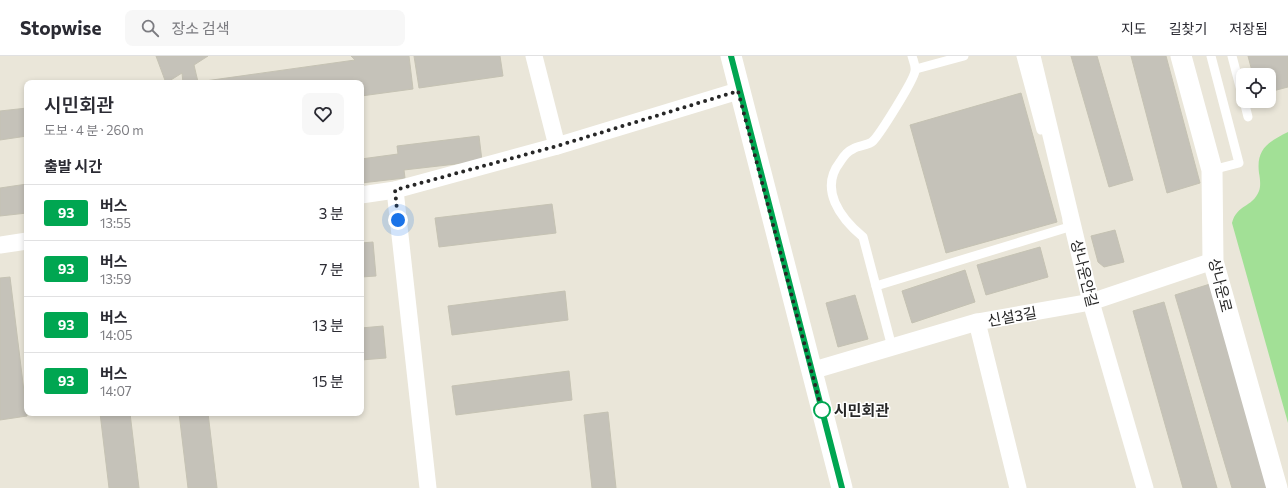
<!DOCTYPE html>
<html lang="ko">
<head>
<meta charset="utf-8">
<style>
  body { margin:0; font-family:Commissioner,"Noto Sans KR",sans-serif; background:#f7f7f7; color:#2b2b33; height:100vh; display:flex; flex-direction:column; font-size:15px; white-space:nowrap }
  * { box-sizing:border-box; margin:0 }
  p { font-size:13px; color:#7c7c81 }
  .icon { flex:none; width:22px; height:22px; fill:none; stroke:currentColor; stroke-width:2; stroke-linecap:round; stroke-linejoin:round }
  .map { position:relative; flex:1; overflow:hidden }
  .side { position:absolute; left:24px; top:24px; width:340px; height:336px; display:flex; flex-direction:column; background:#fff; border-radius:8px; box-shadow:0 2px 6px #0003 }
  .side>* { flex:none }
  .badge { padding:0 8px; border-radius:3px; font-size:14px; line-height:26px }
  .controls { position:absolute; left:1236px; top:12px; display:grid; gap:8px }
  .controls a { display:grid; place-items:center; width:40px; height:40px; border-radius:8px; background:#fff; box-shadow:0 2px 6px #0003; font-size:20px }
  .you { position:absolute; width:20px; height:20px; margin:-10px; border:3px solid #fff; border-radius:50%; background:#1a73e8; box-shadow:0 0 0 6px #1a73e833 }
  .map>.badge { position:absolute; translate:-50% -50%; box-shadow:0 0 0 2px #fff }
  h2 { padding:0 20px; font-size:15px; line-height:36px }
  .round { display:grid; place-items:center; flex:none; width:42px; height:42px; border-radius:8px; background:#f7f7f7 }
  .overview { display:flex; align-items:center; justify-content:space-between; height:68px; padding:0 20px }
  h1 { font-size:19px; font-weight:600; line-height:30px }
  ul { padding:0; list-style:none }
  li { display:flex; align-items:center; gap:12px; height:56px; padding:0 20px; border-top:1px solid #e1e1e2 }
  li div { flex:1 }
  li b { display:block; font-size:15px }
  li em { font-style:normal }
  li .badge { min-width:44px; font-weight:700; text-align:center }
  header { display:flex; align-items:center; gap:24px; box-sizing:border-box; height:56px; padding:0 20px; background:#fff; border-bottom:1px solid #e1e1e2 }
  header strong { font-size:19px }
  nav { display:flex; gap:22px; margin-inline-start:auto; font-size:14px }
  .search { width:280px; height:36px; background:#f7f7f7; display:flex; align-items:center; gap:10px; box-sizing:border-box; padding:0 14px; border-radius:8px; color:#7c7c81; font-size:15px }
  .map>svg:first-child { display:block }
</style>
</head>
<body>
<header>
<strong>Stopwise</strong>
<div class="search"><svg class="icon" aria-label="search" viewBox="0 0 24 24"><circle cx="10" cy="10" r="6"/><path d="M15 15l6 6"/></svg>장소 검색</div>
<nav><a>지도</a><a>길찾기</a><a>저장됨</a></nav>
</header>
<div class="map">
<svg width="1288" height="432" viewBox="0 0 1288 432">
  <rect width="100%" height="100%" fill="#eae6d9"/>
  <path fill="#a2e096" d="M1288,76V367L1232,167C1237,148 1252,152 1259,135C1261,130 1260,122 1259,117C1256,93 1268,86 1288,76Z"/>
  <g fill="#c5c2b9" stroke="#c5c2b3">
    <polygon points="156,0 208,0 194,9 198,26 355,4 351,0 409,0 413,33 361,40 361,27 183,27 182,17 166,27"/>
    <polygon points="414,0 500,0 503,20 419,32"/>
    <polygon points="1071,0 1097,0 1133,124 1109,131"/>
    <polygon points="1131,0 1166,0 1200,127 1167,137"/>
    <polygon points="1248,0 1288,0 1288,31 1269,36 1269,19 1253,19"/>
    <polygon points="1021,37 1057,166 946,197 910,69"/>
    <polygon points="27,52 27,80 0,84 0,55"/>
    <polygon points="479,80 482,105 404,114 405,122 361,127 361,103 398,98 397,90"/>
    <polygon points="27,128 27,157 0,160 0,132"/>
    <polygon points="552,148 556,177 439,191 435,162"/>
    <polygon points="1115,174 1124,206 1104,211 1098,206 1091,180"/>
    <polygon points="373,186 376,220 361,221 361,187"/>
    <polygon points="1040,191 1048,221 986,239 977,209"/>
    <polygon points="965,214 975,246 912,267 902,235"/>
    <polygon points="10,221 27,360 0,364 0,222"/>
    <polygon points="1210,228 1271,432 1232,432 1175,239"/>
    <polygon points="565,235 568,264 452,279 448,250"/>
    <polygon points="855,239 868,283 838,291 826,247"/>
    <polygon points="1164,246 1217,432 1183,432 1133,255"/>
    <polygon points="383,270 386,302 361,304 361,272"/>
    <polygon points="569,315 572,344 456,359 452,330"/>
    <polygon points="608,356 616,432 592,432 584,359"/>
    <polygon points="100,357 130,357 139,432 109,432"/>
    <polygon points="179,357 208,357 217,432 188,432"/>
  </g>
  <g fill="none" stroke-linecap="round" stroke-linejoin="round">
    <g stroke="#fff" stroke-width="9">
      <polyline points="1021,0 1041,74"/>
      <polyline points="1211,0 1239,107 1212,114"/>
      <polyline points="1232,0 1243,42"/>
      <polyline points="916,13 964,0"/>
      <polyline points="1244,45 1248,61"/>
      <polyline points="876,230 1069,171 1067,165"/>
      <path d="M892,291L863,181C840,162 819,133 840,106C843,101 848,95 853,93C858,89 868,90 873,85C880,78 914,24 915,15C916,10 913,4 912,0"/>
    </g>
    <g stroke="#fff" stroke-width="17">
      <polyline points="534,0 557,90"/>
      <polyline points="1032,0 1091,246 1145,432"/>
      <polyline points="395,134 428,432"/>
      <polyline points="361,139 395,134 557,90 738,35"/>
      <polyline points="0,189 27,185"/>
      <polyline points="977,266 1018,432"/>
      <polyline points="811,315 977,266 1091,246 1213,205"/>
    </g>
    <g stroke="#fff" stroke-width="21">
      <polyline points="731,0 842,432"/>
      <polyline points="1181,0 1212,114 1213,205 1277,432"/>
    </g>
  </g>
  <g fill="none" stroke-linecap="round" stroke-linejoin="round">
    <g stroke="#fff" stroke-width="9">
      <polyline id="line" points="731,0 842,432"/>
    </g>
    <use href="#line" stroke="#00a651" stroke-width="6"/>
    <polyline stroke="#272727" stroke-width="4" stroke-dasharray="0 7.2" points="398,164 395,134 557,90 738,35 823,359 822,354"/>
  </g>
  <circle fill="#fff" stroke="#00a651" stroke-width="2" cx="822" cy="354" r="8"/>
  <g text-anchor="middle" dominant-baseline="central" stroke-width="3" stroke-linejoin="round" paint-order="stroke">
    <g font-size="15" fill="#272727" stroke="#fff">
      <text transform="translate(1085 217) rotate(76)">상나운안길</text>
      <text transform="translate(1221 229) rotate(76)">상나운로</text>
      <text transform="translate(1012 260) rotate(-10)">신설3길</text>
    </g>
    <g font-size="15" font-weight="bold" fill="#272727" stroke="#fff" text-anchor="start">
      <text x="834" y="354">시민회관</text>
    </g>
  </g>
</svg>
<div class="controls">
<a><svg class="icon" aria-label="locate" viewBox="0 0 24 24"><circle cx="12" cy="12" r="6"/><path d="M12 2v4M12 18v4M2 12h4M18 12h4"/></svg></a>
</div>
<div class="you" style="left:398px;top:164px"></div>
<section class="side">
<div class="overview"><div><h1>시민회관</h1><p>도보 · 4 분 · 260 m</p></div><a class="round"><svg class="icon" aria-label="heart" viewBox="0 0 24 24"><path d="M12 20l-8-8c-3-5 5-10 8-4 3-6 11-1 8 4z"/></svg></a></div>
<h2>출발 시간</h2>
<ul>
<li><span class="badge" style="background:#00a651;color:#fff">93</span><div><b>버스</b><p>13:55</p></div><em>3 분</em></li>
<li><span class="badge" style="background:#00a651;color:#fff">93</span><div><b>버스</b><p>13:59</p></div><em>7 분</em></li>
<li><span class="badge" style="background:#00a651;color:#fff">93</span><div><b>버스</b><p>14:05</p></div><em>13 분</em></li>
<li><span class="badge" style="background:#00a651;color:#fff">93</span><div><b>버스</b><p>14:07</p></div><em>15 분</em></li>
</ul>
</section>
</div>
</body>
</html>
